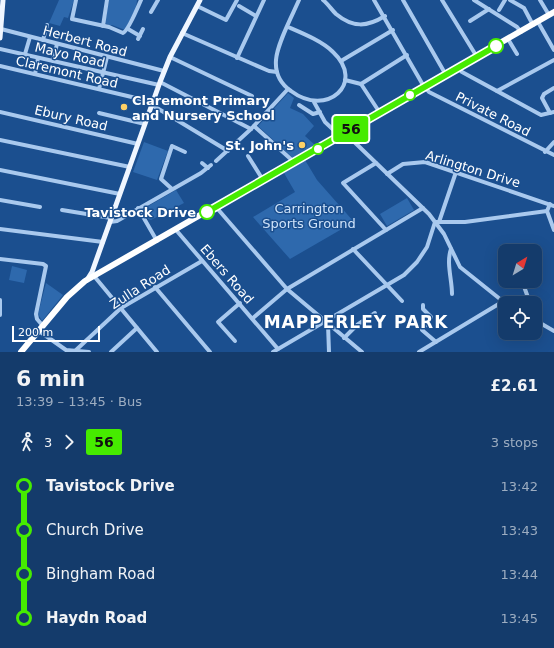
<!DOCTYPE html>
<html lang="en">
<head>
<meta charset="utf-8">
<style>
  body { margin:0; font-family:"DejaVu Sans",sans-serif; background:#214673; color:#f1f3f6; height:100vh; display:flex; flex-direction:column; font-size:15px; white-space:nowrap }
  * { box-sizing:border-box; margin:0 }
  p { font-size:13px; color:#9dadc1 }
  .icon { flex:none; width:22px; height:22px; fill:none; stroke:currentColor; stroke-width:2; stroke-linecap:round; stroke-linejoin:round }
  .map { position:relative; height:352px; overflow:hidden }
  .sheet { display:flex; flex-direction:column; background:#143b6b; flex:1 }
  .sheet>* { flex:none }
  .badge { padding:0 8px; border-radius:3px; font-size:14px; line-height:26px }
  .needle { width:26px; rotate:38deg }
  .buttons { position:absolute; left:498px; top:244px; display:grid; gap:8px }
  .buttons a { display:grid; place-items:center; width:44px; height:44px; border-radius:8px; background:#143b6b; box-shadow:0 4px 16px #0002,0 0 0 1px #33557e; font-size:20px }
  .scale { position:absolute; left:12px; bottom:10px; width:88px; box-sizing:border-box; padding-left:4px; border:2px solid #fff; border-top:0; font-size:11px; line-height:14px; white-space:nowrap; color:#fff; -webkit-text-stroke:3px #1b4f8f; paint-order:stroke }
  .map>.badge { position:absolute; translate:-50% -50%; box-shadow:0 0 0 2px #fff }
  .legs { display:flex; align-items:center; gap:6px; height:44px; padding:0 16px; font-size:13px }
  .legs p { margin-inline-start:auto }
  .summary { display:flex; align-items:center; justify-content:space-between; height:68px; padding:0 16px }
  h1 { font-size:22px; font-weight:800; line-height:30px }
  ul { padding:0 16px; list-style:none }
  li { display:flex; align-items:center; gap:14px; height:44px; font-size:15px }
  li i { display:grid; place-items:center; width:6px; height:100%; margin:0 5px; background:currentColor }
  li i::after { content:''; width:10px; height:10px; margin:-5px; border:3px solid; border-radius:50%; background:#143b6b }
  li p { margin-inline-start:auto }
  li:first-child i { background:linear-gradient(#0000 50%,currentColor 0) }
  li:last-child i { background:linear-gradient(currentColor 50%,#0000 0) }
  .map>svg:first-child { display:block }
</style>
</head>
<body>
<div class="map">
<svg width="554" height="352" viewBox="0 0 554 352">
  <rect width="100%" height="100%" fill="#1b4f8f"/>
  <g fill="#2e69ad">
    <polygon points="59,0 74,0 68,18 64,17 60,26 49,23"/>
    <polygon points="109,0 137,0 136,8 125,30 112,25 110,26 105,23"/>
    <polygon points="288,93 294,98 290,108 303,114 314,126 305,136 315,145 293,158 258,126"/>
    <polygon points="144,142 168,151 157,180 133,172"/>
    <polygon points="305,160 317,180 354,222 290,259 253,217 295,192 284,173"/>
    <polygon points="176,190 184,203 151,220 148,219 144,213 145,208"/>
    <polygon points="407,198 414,210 387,226 380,214"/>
    <polygon points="12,266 27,270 24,283 9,280"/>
    <polygon points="46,283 63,295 42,321 38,314"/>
  </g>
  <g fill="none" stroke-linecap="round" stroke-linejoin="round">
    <g stroke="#a9c9ee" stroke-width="4">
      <path d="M76,0L72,19L109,27L123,33C128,31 138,7 141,0"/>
      <path d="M323,0C328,4 331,9 336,14C353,28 367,27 385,16"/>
      <polyline points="374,0 423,85 429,92 554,155"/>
      <polyline points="403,0 446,75"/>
      <polyline points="442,0 477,57"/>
      <polyline points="474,0 517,27 521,32"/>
      <polyline points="510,0 524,8 533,25"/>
      <polyline points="540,0 549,15"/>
      <polyline points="197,6 226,20 237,0"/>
      <polyline points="239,6 256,16"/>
      <polyline points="499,10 505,0"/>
      <polyline points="151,12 158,0"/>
      <polyline points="470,21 489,9"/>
      <polyline points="538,22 554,50"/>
      <polyline points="103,26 107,0"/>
      <path d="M288,27C302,33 322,41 333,52C366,83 327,118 291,91C281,84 275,73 276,60C277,44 292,16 299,0"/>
      <polyline points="1,29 164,71"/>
      <polyline points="128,29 140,36"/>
      <polyline points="182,33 269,71 277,72"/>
      <polyline points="138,39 143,29"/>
      <polyline points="508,39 517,54"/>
      <polyline points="43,40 47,25"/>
      <polyline points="0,49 159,85"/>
      <polyline points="25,54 30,37"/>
      <polyline points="170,57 252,96"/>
      <polyline points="237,58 264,0"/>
      <polyline points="53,61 57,44"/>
      <polyline points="341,61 393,30"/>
      <polyline points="0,66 153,102"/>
      <polyline points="458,68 462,72 541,115 554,112"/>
      <polyline points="35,74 38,58"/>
      <polyline points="345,80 361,84"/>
      <polyline points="160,82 251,129"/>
      <polyline points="361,84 407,55"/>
      <polyline points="361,84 380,113"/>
      <polyline points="99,89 107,57"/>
      <polyline points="497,91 554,60"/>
      <polyline points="314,102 325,122 340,136"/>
      <polyline points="152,105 228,151"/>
      <polyline points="299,105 313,114 320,112"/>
      <polyline points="0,112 138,144"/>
      <polyline points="99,113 145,124"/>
      <polyline points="550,113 542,98 544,94 554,88"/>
      <polyline points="254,126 294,162"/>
      <polyline points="345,133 429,214 444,234 460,267 505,303"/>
      <polyline points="0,140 130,167"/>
      <polyline points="545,152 554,142"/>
      <polyline points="248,156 263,180"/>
      <polyline points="216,161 251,129 288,89"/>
      <polyline points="202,163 208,168"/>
      <polyline points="376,163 343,183 386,230"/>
      <polyline points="0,170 120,194"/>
      <polyline points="387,174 403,164 425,162 554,206"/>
      <polyline points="172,189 161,179 172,146 185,152"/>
      <polyline points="0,200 40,207"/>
      <polyline points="216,207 287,289 362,352"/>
      <polyline points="138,208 157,241"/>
      <polyline points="62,210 111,218"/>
      <polyline points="547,211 554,230"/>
      <polyline points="110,222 117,221 201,173 211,165"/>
      <polyline points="439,222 456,172"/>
      <polyline points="0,229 103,242"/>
      <polyline points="176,230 278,349"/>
      <polyline points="353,249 402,301"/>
      <path d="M451,249C446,263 452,279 452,294"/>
      <polyline points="0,259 43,264 46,266 36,314 37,319 43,326"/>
      <polyline points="94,276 157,352"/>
      <polyline points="522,281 530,303"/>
      <polyline points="155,287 210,352"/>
      <polyline points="0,300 0,315"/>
      <polyline points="423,305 423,309 431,317 422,330 436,342"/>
      <polyline points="253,318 287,289 423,208"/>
      <polyline points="535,320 554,331"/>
      <polyline points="328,324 329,352"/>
      <polyline points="39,331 66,350 89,352"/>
      <polyline points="344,338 357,325 375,313"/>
      <polyline points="235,341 218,322 240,303"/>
      <polyline points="75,351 121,308 202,261"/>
      <polyline points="111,352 137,328"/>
      <polyline points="273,352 404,275 417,262 427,247 435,222 465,222 547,211 550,204"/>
      <polyline points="419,352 502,302"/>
    </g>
    <g stroke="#f0f6ff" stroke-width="5">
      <polyline points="0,38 3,0"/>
      <polyline points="87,280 92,272 160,82 170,57 200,0"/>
    </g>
    <polyline stroke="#fff" stroke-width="6" points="21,352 67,297 85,281 554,12"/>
  </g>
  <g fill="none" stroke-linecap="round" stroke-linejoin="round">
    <g stroke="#fff" stroke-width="9">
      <polyline id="line-1" points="207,212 496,46"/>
    </g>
    <use href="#line-1" stroke="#46eb00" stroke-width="6"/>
  </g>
  <g fill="#fff" stroke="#46eb00" stroke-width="2">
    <circle cx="496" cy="46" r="7"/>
    <circle cx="410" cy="95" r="5"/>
    <circle cx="318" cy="149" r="5"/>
    <circle cx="207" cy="212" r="7"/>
  </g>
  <g fill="#ffd166" stroke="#1b4f8f" stroke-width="1.5">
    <circle cx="124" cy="107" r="4"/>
    <circle cx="302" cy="145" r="4"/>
  </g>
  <g text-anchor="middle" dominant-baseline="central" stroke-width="3" stroke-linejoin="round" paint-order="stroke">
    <g font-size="13" fill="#fff" stroke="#1b4f8f">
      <text transform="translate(85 41) rotate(15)">Herbert Road</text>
      <text transform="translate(70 55) rotate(13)">Mayo Road</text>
      <text transform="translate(67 72) rotate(13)">Claremont Road</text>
      <text transform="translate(493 114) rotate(27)">Private Road</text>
      <text transform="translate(71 118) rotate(13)">Ebury Road</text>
      <text transform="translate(473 169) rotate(17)">Arlington Drive</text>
      <text transform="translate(227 274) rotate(49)">Ebers Road</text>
      <text transform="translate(140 287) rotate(-33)">Zulla Road</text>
    </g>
    <g font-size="13" font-weight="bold" fill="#fff" stroke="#1b4f8f" text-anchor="start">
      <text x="132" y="100">Claremont Primary<tspan x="132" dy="15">and Nursery School</tspan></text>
      <text x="294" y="145" text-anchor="end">St. John's</text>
    </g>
    <g font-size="13" fill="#cfe3fa" stroke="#1b4f8f">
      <text x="309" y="208">Carrington<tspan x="309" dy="15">Sports Ground</tspan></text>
    </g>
    <g font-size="13" font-weight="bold" fill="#fff" stroke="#1b4f8f" text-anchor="end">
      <text x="196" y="212">Tavistock Drive</text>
    </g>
    <g font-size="17" font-weight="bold" letter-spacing="1" fill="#fff" stroke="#1b4f8f">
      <text x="356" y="322">MAPPERLEY PARK</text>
    </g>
  </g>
</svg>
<div class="buttons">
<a><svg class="needle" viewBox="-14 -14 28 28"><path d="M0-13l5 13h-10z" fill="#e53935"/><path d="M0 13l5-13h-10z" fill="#9dadc1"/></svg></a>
<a><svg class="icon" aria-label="locate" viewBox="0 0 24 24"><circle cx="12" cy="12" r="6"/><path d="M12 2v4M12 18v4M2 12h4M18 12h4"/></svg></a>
</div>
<div class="scale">200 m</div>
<b class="badge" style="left:351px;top:129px;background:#46eb00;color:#111">56</b>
</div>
<section class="sheet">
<div class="summary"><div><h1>6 min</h1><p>13:39 – 13:45 · Bus</p></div><b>£2.61</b></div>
<div class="legs"><svg class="icon" aria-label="walk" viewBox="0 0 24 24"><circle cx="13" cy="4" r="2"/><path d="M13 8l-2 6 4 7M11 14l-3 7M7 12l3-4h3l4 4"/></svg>3<svg class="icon" aria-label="forward" viewBox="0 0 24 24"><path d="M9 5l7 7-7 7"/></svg><b class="badge" style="background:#46eb00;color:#111">56</b><p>3 stops</p></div>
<ul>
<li><i style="color:#46eb00"></i><b>Tavistock Drive</b><p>13:42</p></li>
<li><i style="color:#46eb00"></i><span>Church Drive</span><p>13:43</p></li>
<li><i style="color:#46eb00"></i><span>Bingham Road</span><p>13:44</p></li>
<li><i style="color:#46eb00"></i><b>Haydn Road</b><p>13:45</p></li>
</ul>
</section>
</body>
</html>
